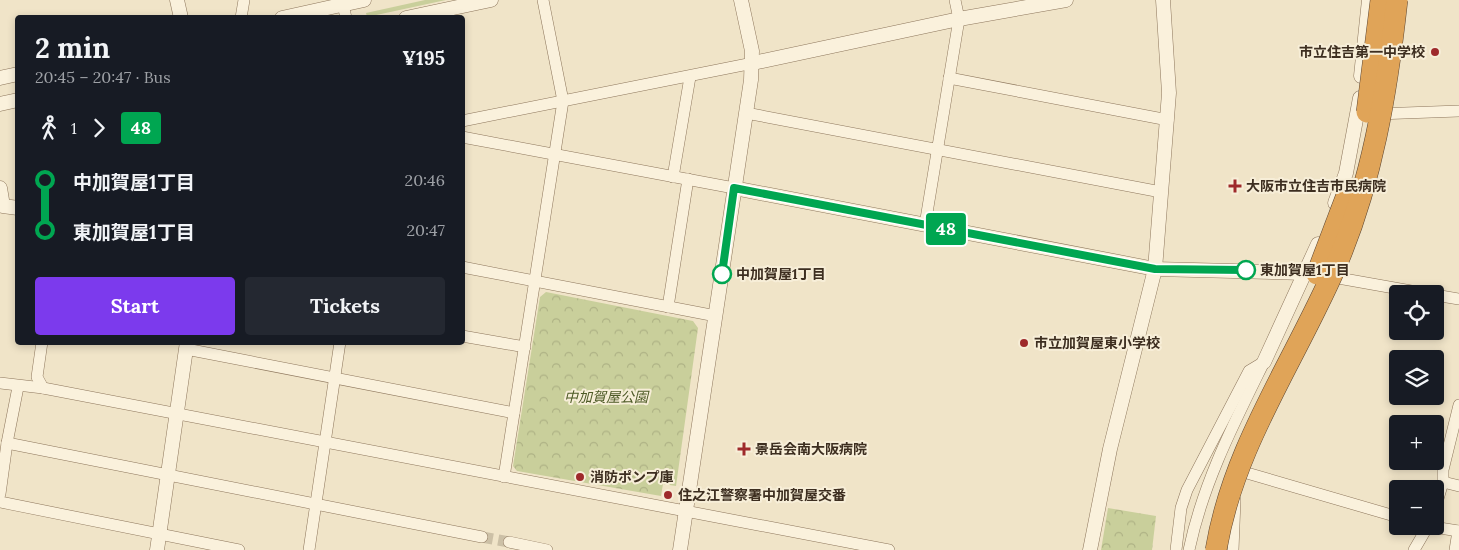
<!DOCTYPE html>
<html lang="en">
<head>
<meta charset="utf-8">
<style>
  body { margin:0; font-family:Lora,"Noto Sans JP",serif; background:#242831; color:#f1f3f6; height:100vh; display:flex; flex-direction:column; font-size:19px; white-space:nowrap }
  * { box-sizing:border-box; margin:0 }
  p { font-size:16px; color:#9ea1a6 }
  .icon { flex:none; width:28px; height:28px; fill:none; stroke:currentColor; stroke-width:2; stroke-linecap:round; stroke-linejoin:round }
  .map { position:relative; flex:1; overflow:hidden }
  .side { position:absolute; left:15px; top:15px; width:450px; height:330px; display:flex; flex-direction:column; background:#171b24; border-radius:5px; box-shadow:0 2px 8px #0003 }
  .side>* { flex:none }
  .badge { padding:0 10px; border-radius:4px; font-size:18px; line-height:32px }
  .fabs { position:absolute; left:1389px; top:285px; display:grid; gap:10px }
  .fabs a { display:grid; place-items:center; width:55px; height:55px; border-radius:5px; background:#171b24; box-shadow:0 2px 8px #0003; font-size:25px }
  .map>.badge { position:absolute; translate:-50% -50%; box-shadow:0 0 0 2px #fff }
  .legs { display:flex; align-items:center; gap:8px; height:55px; padding:0 20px; font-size:16px }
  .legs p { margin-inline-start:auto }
  .headline { display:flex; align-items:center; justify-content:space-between; height:85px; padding:0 20px }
  h1 { font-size:28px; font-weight:700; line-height:38px }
  .button { display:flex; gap:10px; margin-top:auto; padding:10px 20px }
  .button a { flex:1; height:58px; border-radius:5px; background:#7c3aed; color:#fff; font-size:20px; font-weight:700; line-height:58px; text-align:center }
  .button a+a { background:#242831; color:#f1f3f6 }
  ul { padding:0 20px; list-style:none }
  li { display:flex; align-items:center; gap:18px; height:50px; font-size:19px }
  li i { display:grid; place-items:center; width:8px; height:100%; margin:0 6px; background:currentColor }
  li i::after { content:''; width:12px; height:12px; margin:-6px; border:4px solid; border-radius:50%; background:#171b24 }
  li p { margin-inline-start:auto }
  li:first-child i { background:linear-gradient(#0000 50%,currentColor 0) }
  li:last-child i { background:linear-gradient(currentColor 50%,#0000 0) }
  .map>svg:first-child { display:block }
</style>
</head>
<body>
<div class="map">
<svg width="1459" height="550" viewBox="0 0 1459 550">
  <defs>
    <pattern id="forest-crowns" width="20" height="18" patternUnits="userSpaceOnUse" patternTransform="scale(1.25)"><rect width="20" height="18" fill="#c9cf9b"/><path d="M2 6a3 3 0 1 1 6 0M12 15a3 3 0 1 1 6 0" fill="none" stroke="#aeb285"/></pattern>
  </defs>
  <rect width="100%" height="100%" fill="#f0e4c8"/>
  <polygon fill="#c9cf9b" points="425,0 446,0 367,17 366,13"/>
  <g fill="url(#forest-crowns)">
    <polygon points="546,292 693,321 698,328 676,486 663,484 661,496 517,471 513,466 540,297"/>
    <polygon points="1108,508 1156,516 1152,550 1101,550"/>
  </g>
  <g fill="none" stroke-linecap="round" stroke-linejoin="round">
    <polyline stroke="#ccc0a6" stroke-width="11" stroke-dasharray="11 5.5" stroke-linecap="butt" points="482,537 509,542"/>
    <g stroke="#8d765c" stroke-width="12">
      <g id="minor">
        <polyline points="342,0 346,18"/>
        <polyline points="241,18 244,0"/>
        <polyline points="949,78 1168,120"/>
        <polyline points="746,113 1161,192"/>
        <polyline points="1377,114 1459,111"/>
        <polyline points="462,121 753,63"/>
        <polyline points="462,137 734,188"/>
        <polyline points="673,177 690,77"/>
        <polyline points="925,225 959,19 955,0"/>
        <polyline points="462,267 716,316"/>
        <polyline points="1327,276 1428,294"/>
        <polyline points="1435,295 1459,299"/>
        <polyline points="668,307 688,179"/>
        <polyline points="462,336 525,347"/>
        <polyline points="42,342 37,377 43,388"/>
        <polyline points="186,349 514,413"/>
        <polyline points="0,383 43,388 889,550"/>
        <polyline points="7,443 482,537"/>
        <polyline points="1240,471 1398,517"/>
        <polyline points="504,477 563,101 543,0"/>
        <polyline points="1443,482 1459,486"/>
        <polyline points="0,494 7,443 18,387"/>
        <polyline points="0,502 239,550"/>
        <polyline points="1435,509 1443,482 1443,470 1459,405"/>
        <polyline points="1427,526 1459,531"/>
        <polyline points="509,542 547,550"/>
        <polyline points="309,550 340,342"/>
        <polyline points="1176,550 1181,508 1187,490 1249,371 1264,362"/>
        <path d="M1189,550C1203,483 1234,423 1264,362"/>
        <polyline points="1233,550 1235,500"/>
        <polyline points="1414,550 1428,526"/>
        <polyline points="1455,550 1458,531"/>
      </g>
    </g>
    <g stroke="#8d765c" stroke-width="15">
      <g id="tertiary">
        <polyline points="177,0 181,18"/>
        <polyline points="282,18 364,0"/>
        <polyline points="406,18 491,0"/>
        <polyline points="753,63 959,19 1066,0"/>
        <polyline points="1361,76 1369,0"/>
        <polyline points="0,78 18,74"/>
        <polyline points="0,104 18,100"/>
        <polyline points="0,188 3,206 18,208"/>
        <polyline points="734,188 1155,269 1305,273"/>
        <polyline points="1335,203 1346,173 1360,98"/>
        <polyline points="1264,362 1318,244"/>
        <polyline points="157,550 187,342"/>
        <polyline points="680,550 751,80 752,51 741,0"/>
        <polyline points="1090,550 1110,449 1155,269 1169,93 1163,0"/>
      </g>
    </g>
    <use href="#minor" stroke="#faf1dc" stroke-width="11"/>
    <use href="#tertiary" stroke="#faf1dc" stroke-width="14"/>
    <g stroke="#5b4430" stroke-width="22" stroke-linecap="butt">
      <g id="motorway-bridge">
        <polyline points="1367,112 1381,0"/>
        <polyline points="1317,274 1347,195"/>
        <path d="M1216,550C1233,447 1294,362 1335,268C1372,183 1387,92 1397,0"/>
      </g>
    </g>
    <use href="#motorway-bridge" stroke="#e0a458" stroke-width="21"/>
  </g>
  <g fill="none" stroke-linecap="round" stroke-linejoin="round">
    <g stroke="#fff" stroke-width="11">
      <polyline id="line-1" points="722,274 734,188 1155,269 1246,270"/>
    </g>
    <use href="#line-1" stroke="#00a651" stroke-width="8"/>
  </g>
  <g fill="#9e2a2b" stroke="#f7eed8" stroke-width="2">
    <circle cx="1435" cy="52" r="5"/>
    <path d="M1232.5 178.5h5v5h5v5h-5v5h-5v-5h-5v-5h5z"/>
    <circle cx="1024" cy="343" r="5"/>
    <path d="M741.5 441.5h5v5h5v5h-5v5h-5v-5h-5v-5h5z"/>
    <circle cx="580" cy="477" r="5"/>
    <circle cx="668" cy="495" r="5"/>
  </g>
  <g fill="#fff" stroke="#00a651" stroke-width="2.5">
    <circle cx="1246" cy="270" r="9"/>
    <circle cx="722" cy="274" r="9"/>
  </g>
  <g text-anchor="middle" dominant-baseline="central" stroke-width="4" stroke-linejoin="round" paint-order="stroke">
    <g font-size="14" font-weight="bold" fill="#3d2e20" stroke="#f7eed8" text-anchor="start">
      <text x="1425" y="52" text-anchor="end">市立住吉第一中学校</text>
      <text x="1246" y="186">大阪市立住吉市民病院</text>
      <text x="1034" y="343">市立加賀屋東小学校</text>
      <text x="755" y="449">景岳会南大阪病院</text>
      <text x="590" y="477">消防ポンプ庫</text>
      <text x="678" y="495">住之江警察署中加賀屋交番</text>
    </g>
    <g font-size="14" font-weight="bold" fill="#3d2e20" stroke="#f7eed8" text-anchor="start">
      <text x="1260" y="270">東加賀屋1丁目</text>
      <text x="736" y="274">中加賀屋1丁目</text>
    </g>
    <g font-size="14" font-style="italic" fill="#4d5a26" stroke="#f7eed8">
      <text x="606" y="397">中加賀屋公園</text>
    </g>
  </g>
</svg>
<div class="fabs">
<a><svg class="icon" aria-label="locate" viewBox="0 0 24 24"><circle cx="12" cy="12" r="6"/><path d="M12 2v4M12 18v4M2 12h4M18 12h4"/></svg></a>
<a><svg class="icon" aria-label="layers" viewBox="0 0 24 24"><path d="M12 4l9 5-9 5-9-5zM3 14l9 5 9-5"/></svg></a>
<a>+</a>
<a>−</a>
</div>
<b class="badge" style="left:946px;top:229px;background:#00a651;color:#fff">48</b>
<section class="side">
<div class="headline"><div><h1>2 min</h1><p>20:45 – 20:47 · Bus</p></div><b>¥195</b></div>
<div class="legs"><svg class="icon" aria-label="walk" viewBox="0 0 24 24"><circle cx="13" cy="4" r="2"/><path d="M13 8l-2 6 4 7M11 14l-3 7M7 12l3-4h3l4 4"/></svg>1<svg class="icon" aria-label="forward" viewBox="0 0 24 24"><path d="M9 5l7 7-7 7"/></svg><b class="badge" style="background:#00a651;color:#fff">48</b></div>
<ul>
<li><i style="color:#00a651"></i><b>中加賀屋1丁目</b><p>20:46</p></li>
<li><i style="color:#00a651"></i><b>東加賀屋1丁目</b><p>20:47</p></li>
</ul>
<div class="button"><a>Start</a><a>Tickets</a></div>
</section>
</div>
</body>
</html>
